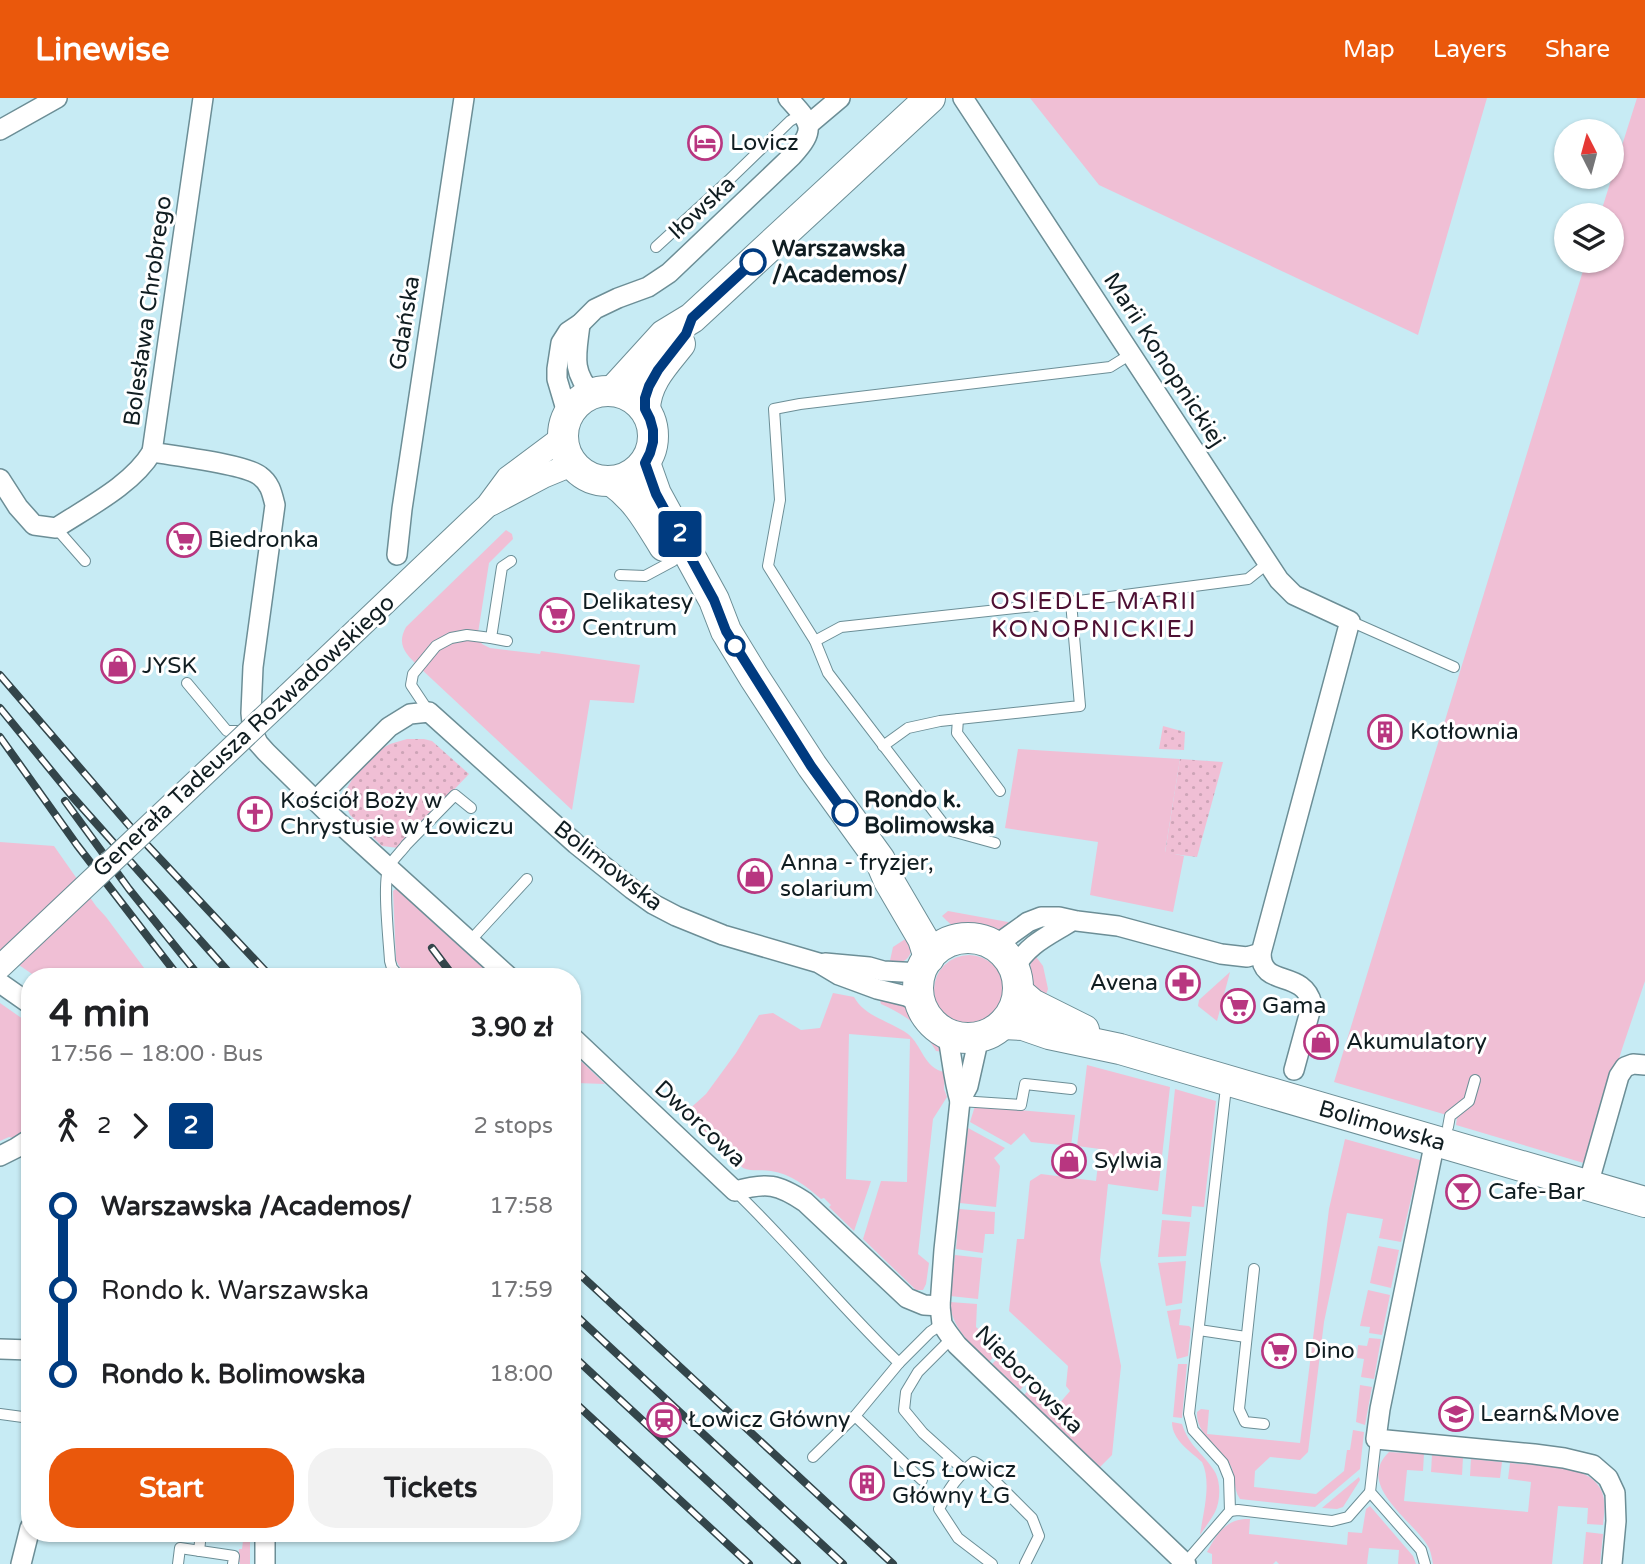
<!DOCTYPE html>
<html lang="en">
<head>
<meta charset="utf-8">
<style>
  body { margin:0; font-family:"Varela Round",sans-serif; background:#f2f2f2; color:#202124; height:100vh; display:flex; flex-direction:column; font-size:26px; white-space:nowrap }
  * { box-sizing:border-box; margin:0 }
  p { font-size:23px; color:#757577 }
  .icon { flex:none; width:38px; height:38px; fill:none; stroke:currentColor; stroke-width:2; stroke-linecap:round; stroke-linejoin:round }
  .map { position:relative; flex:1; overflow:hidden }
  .drawer { position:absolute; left:21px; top:870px; width:560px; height:574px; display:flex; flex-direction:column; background:#fff; border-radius:28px; box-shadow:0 2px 5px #0004 }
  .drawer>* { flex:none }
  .badge { padding:0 14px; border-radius:5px; font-size:24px; line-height:46px }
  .needle { width:46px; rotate:354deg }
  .tools { position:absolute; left:1554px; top:21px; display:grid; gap:14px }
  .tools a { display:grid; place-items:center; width:70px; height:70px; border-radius:50%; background:#fff; box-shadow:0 2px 5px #0004; font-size:35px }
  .map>.badge { position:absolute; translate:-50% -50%; box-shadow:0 0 0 4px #fff }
  .legs { display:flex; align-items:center; gap:10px; height:77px; padding:0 28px; font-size:23px }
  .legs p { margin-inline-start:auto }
  .summary { display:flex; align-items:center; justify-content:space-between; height:119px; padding:0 28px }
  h1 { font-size:38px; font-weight:800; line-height:52px }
  .cta { display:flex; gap:14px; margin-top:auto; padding:14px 28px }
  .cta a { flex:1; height:80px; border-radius:28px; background:#ea580c; color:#fff; font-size:28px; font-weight:800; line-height:80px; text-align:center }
  .cta a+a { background:#f2f2f2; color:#202124 }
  ul { padding:0 28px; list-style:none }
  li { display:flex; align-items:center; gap:24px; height:84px; font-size:26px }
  li i { display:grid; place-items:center; width:10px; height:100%; margin:0 9px; background:currentColor }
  li i::after { content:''; width:18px; height:18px; margin:-9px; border:5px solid; border-radius:50%; background:#fff }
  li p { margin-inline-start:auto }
  li:first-child i { background:linear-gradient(#0000 50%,currentColor 0) }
  li:last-child i { background:linear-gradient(currentColor 50%,#0000 0) }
  header { display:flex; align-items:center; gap:42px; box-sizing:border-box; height:98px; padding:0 35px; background:#ea580c; color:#fff }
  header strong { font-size:33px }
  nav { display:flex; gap:38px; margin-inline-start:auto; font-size:24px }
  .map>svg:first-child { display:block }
</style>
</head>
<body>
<header>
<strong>Linewise</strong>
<nav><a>Map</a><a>Layers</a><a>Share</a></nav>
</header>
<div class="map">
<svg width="1645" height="1466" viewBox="0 0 1645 1466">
  <defs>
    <pattern id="park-dots" width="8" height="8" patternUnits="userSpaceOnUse" patternTransform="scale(1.75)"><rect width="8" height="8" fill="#f0bfd5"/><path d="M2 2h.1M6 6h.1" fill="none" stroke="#cda4b7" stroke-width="1.8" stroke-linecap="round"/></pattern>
  </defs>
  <rect width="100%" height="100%" fill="#c7ebf4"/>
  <g fill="#f0bfd5">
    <polygon points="1030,0 1487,0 1418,237 1099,87"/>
    <polygon points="1637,0 1645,0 1645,883 1622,951 1587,1066 1456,1027 1457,1020 1334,984 1586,163 1612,163 1612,117 1600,117"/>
    <path d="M506,432L512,436L513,441L489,465L478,535L482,546L490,550L540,556L541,553L640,567L634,605L590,602L572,712L419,569C406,556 396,547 406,529Z"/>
    <polygon points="1018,651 1180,661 1165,754 1184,758 1173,814 1090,797 1098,744 1005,730"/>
    <polygon points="0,744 54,748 96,808 106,819 150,878 35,878 0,854"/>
    <polygon points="397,790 497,878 409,878 399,868 396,862 393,793"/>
    <path d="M948,813L1008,824L1011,829C984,840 963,841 942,818Z"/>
    <path d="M913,836C912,857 911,864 889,867L893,849Z"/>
    <path d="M1034,856L1043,868L1048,891L1043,904C1030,886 1025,878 1034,856Z"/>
    <circle cx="969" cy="892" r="35"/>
    <polygon points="1230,874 1217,923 1198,908 1199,902"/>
    <path d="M833,895L854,899C865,919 890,923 908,936C922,947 924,971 945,974L944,991L947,999L933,1021L918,1156L929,1165L926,1186L923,1192H916L863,1141L881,1083L907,1084L910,941L849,936L846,1081L871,1083L854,1133L829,1109L831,1107L824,1100L821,1101C806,1088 791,1076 771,1073C762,1071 753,1074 743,1070L685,1015L706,996L736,955L759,917L773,915L801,932L820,930Z"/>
    <path d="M879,898L900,904L912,911L938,941L944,954L936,953C922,929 906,917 881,906Z"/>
    <polygon points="0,905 30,926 30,1033 18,1041 9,1039 0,1043"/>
    <polygon points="572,959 582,964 605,986 576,985 575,978 572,978"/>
    <polygon points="1087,967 1170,989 1158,1093 1108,1086 1100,1162 1121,1268 1112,1357 1100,1369 1024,1297 1035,1285 1058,1307 1070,1293 1066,1288 1068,1268 1009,1213 1017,1141 1024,1141 1030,1083 1041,1076 1096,1083 1100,1051 1077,1048"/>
    <polygon points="1175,991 1216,1003 1204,1109 1192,1108 1191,1119 1162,1116"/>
    <polygon points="975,1008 1075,1017 1071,1048 1031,1044 1024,1035 1011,1047 970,1024"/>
    <polygon points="968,1030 1005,1050 994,1060 1000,1068 996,1109 960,1105"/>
    <path d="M1345,1041L1420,1062L1401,1144L1379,1140L1383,1121L1347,1115L1324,1224L1308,1354L1300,1362L1270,1359L1255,1373L1254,1389L1316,1396L1344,1373L1347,1352H1350L1353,1332L1364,1334L1360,1371L1315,1409L1240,1401C1232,1390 1237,1376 1229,1365C1218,1348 1196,1336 1197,1314L1201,1311L1209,1312L1207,1336L1300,1345L1329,1111Z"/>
    <polygon points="959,1111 995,1114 994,1136 985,1136 983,1155 956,1151"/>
    <polygon points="1162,1122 1190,1124 1186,1158 1158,1159"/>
    <polygon points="1378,1148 1399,1152 1391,1190 1370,1185"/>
    <polygon points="955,1157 982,1160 978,1201 950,1198"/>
    <polygon points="1186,1163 1182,1205 1166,1208 1158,1165"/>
    <polygon points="1368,1192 1390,1197 1382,1237 1369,1235 1370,1229 1360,1228"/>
    <path d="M950,1204L977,1206L976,1229L1001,1251L989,1264C972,1247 951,1230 950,1204Z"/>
    <polygon points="1181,1211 1179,1227 1189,1228 1191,1230 1188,1258 1177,1261 1167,1213"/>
    <polygon points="1369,1240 1381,1241 1374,1281 1361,1279 1364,1261 1357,1260 1358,1247 1367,1248"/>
    <polygon points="1003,1255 1030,1281 1020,1292 992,1266"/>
    <polygon points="1178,1266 1187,1266 1182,1320 1173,1319"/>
    <polygon points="1360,1287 1372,1289 1365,1327 1356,1324"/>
    <path d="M1172,1324L1182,1326C1189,1348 1201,1353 1213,1371C1221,1381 1221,1402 1215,1414C1211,1422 1205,1429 1200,1437C1203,1415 1212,1385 1202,1364C1190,1353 1172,1342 1172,1324Z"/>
    <path d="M1389,1354L1424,1356L1423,1373L1407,1372L1404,1403L1528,1414L1531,1384L1508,1381L1510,1365C1537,1368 1590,1364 1602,1394C1606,1404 1604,1417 1603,1427L1587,1426L1588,1410L1558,1408L1552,1466H1433C1432,1460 1431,1455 1429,1450C1415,1423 1354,1388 1389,1354Z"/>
    <polygon points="1432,1357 1463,1360 1462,1377 1431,1374"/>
    <polygon points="1471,1361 1502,1364 1500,1380 1470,1378"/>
    <polygon points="1359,1379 1360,1382 1343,1409 1337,1411 1322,1410"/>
    <path d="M1370,1408L1413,1458L1416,1466H1398L1399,1452L1369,1450L1367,1466H1279L1276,1463L1273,1466H1212V1456L1207,1454C1217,1435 1227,1420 1250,1421L1249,1436L1347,1447L1348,1434L1362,1435L1366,1411Z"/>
    <polygon points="1586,1434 1603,1436 1600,1466 1583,1466"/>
    <polygon points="244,1435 256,1435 256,1443 250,1443 250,1466 240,1466 240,1464 238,1464 239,1451 242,1451"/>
  </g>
  <g fill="url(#park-dots)">
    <polygon points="1163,628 1185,634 1184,652 1159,651"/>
    <polygon points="407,641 424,641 432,643 469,676 398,750 382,748 350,717 346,708 345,700 347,690 353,680 381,651 390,646"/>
    <polygon points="1180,661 1223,664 1197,759 1165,755"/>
  </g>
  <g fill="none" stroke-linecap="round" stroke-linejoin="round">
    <g stroke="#6c8e96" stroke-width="12">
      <g id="service">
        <polyline points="656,149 728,83 790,23 802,16"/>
        <polyline points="56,430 85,463"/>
        <polyline points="620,477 645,478 673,463"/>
        <polyline points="1350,523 1454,569"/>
        <polyline points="507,543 491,540 502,469 511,463"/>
        <polyline points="815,543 841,529 1071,504 1248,481 1268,465"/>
        <polyline points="187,585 227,633 244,633"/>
        <polyline points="429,614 411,587 413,576 436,548 451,540 467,537 491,540"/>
        <polyline points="958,621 957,635 1000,693"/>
        <polyline points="883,648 908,630 940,623 1080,608 1071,504"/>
        <polyline points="995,745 948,732 828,575 815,543 768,468 780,402 774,311 800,306 1110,269 1131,256"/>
        <polyline points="470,843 527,781"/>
        <path d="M399,878L392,870L390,863C389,844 382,783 389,769C391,763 401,754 406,747L455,697L471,710"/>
        <polyline points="960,1003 1021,1007 1025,986 1071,991"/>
        <polyline points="1448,1029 1450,1018 1469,1003 1475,982"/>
        <path d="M735,1093C792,1148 842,1210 899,1265L855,1318L813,1359"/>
        <polyline points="1254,1171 1239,1311 1245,1324 1264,1326"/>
        <polyline points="1199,1232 1246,1239"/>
        <polyline points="952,1240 918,1274 906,1294 904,1312 923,1335 964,1372"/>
        <polyline points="899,1265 930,1234 942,1226"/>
        <polyline points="0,1316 30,1320"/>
        <polyline points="855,1318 922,1382"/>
        <polyline points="1376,1341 1370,1394 1421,1452 1425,1466"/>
        <polyline points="1230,1413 1238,1412 1332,1423 1348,1419 1370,1394"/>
        <polyline points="199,1453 201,1435"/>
        <polyline points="1185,1465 1230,1413 1229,1380 1223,1365 1193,1332 1189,1316 1225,998 1227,987"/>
        <polyline points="178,1466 180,1450 234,1458 233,1466"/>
        <path d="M992,1466L958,1440L939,1411C947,1393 958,1377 974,1364L979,1367L1032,1420L1039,1438L1025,1466"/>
      </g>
    </g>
    <g stroke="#6c8e96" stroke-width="22">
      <g id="minor">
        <path d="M203,0L152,354C174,358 246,366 260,378C270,385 272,395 275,407L253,569L251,615L253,634L258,645L266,654L326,713L508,878"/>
        <path d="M963,0L1279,482L1294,497L1350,523L1261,855C1261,891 1303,870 1312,906L1294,972"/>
        <polyline points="808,27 840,0"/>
        <polyline points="0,32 57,0"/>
        <path d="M580,226C577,254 570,274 593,296"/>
        <path d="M568,318L557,281V271L561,245L568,234L580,226L595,211L618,200L648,189L669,175L792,58C817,31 811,25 788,0"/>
        <path d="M0,381L18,409L34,427L56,430C88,409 132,387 152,354"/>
        <polyline points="397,457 402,411 464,0"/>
        <polyline points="316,702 389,629 410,616 429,614 576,746 632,791 653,806 676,818 723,837 819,865 839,877 877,891 906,898 921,905"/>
        <polyline points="992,846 1003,842 1028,824 1041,819 1059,819 1077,823 1118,828 1221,856 1247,859 1261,855"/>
        <polyline points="825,865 869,869 883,873 921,875"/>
        <path d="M1014,871C1027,846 1050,837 1072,823"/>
        <polyline points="0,885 30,906"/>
        <path d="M947,935C952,958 953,980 960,1003"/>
        <path d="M572,939L735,1093C767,1084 778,1086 805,1104L907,1200L924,1207L940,1208"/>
        <polyline points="979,939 968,988 960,1003 944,1152 940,1208 942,1226 948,1235 957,1247 984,1273 1186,1466"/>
        <polyline points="1435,1043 1380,1311 1376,1341 1534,1356 1564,1360 1593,1367 1608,1380 1615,1395 1616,1423 1612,1466"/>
        <polyline points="0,1058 16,1050 30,1041"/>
        <polyline points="1588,1087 1619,978 1625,969 1633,966 1645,967"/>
        <polyline points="0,1251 30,1252"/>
        <polyline points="21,1466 30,1430"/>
        <polyline points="265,1466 265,1435"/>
      </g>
    </g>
    <g stroke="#6c8e96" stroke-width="25">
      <g id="tertiary">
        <polyline points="491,406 544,378 573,366"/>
        <polyline points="287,598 488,407 508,380 563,339"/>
      </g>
    </g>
    <g stroke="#6c8e96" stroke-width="32">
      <g id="primary">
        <circle cx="608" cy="338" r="45"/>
        <polyline points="613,293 664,237 692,220 930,0"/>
        <path d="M645,311C646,284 664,266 680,246"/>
        <polyline points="645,365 656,396 714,502 726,533 754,579 812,668 880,762 889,783 923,841 929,860"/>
        <path d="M612,383C637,401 648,422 664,448"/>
        <circle cx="968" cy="890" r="50"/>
        <polyline points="1018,894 1032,906 1084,932"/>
        <polyline points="1003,926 1023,927 1049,936 1120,951 1645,1104"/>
      </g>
    </g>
    <use href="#service" stroke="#fff" stroke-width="10"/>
    <use href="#minor" stroke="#fff" stroke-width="19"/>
    <use href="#tertiary" stroke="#fff" stroke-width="23"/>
    <use href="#primary" stroke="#fff" stroke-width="30"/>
    <g stroke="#33454a" stroke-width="8">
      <g id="rail">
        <polyline points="0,577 134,733 270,878"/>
        <polyline points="0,610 71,697 232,878"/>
        <polyline points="0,639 77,747 178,878"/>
        <polyline points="65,703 129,791 199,878"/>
        <polyline points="432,850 453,878"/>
        <polyline points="572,1169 893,1466"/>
        <polyline points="572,1214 843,1466"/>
        <polyline points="572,1257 797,1466"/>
        <polyline points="572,1302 749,1466"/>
      </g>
    </g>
    <use href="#rail" stroke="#fff" stroke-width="5" stroke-dasharray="16" stroke-linecap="butt"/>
    <g stroke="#6c8e96" stroke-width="25" stroke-linecap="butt">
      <polyline id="tertiary-bridge" points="0,869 287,598"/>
    </g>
    <use href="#tertiary-bridge" stroke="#fff" stroke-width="23"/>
  </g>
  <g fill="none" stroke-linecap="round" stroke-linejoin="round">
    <g stroke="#fff" stroke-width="16">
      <polyline id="line-1" points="753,164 692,220 686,236 658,272 649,288 645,300 645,311 650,321 653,332 653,344 650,355 645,365 656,396 714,502 726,533 811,668 845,715"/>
    </g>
    <use href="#line-1" stroke="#003b80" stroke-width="10"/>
  </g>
  <defs>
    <g id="hotel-ring" transform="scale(1.75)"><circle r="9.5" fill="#fff" stroke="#b83680" stroke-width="1.5"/><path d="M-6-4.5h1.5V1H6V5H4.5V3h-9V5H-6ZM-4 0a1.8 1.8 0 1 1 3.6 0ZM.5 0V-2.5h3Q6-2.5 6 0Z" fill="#b83680"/></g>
    <g id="supermarket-ring" transform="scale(1.75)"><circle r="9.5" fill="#fff" stroke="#b83680" stroke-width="1.5"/><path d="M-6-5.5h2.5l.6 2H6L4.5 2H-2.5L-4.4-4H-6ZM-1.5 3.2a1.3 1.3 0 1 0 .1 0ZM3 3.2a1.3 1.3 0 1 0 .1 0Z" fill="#b83680"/></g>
    <g id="shop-ring" transform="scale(1.75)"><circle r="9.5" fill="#fff" stroke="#b83680" stroke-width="1.5"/><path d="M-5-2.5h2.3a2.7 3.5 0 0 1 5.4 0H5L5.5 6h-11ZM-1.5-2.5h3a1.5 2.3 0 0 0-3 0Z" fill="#b83680"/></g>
    <g id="building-ring" transform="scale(1.75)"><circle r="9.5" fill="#fff" stroke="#b83680" stroke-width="1.5"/><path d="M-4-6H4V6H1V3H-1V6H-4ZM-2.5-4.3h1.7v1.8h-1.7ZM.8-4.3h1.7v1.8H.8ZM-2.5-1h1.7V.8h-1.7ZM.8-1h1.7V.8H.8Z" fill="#b83680"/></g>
    <g id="church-ring" transform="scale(1.75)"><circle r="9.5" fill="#fff" stroke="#b83680" stroke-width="1.5"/><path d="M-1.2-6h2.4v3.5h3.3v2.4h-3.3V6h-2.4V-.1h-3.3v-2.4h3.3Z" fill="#b83680"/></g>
    <g id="pharmacy-ring" transform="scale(1.75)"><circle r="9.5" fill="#fff" stroke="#b83680" stroke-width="1.5"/><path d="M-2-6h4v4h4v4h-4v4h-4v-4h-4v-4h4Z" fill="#b83680"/></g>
    <g id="bar-ring" transform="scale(1.75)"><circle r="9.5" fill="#fff" stroke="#b83680" stroke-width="1.5"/><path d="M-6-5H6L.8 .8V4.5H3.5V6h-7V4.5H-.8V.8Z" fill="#b83680"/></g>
    <g id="school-ring" transform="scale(1.75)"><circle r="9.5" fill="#fff" stroke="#b83680" stroke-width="1.5"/><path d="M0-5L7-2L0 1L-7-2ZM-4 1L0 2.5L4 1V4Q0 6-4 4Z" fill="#b83680"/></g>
    <g id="station-ring" transform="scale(1.75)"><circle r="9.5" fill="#fff" stroke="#b83680" stroke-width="1.5"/><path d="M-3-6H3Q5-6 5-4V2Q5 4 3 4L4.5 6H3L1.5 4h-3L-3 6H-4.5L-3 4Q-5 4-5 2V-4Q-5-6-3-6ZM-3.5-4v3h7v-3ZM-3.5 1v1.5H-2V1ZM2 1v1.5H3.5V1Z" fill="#b83680"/></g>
  </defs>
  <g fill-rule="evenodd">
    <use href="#hotel-ring" x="705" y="45"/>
    <use href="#supermarket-ring" x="184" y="442"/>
    <use href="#supermarket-ring" x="557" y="517"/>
    <use href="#shop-ring" x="118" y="568"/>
    <use href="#building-ring" x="1385" y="634"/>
    <use href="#church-ring" x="255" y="716"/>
    <use href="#shop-ring" x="755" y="778"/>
    <use href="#pharmacy-ring" x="1183" y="885"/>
    <use href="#supermarket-ring" x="1238" y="908"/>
    <use href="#shop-ring" x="1321" y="944"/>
    <use href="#shop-ring" x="1069" y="1063"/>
    <use href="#bar-ring" x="1463" y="1094"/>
    <use href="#supermarket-ring" x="1279" y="1253"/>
    <use href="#school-ring" x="1456" y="1316"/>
    <use href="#station-ring" x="664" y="1322"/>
    <use href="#building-ring" x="867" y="1385"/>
  </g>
  <g fill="#fff" stroke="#003b80" stroke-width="3.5">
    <circle cx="753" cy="164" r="12"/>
    <circle cx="735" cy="548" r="9"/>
    <circle cx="845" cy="715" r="12"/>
  </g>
  <g text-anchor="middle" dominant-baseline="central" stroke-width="6" stroke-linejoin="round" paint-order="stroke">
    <g font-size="23" fill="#101d21" stroke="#fff" text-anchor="start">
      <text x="730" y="45">Lovicz</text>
      <text x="208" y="442">Biedronka</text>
      <text x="582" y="504">Delikatesy<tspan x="582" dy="26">Centrum</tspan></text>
      <text x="142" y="568">JYSK</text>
      <text x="1410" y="634">Kotłownia</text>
      <text x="280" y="703">Kościół Boży w<tspan x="280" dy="26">Chrystusie w Łowiczu</tspan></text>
      <text x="780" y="765">Anna - fryzjer,<tspan x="780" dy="26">solarium</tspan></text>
      <text x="1158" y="885" text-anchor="end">Avena</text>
      <text x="1262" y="908">Gama</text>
      <text x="1346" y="944">Akumulatory</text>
      <text x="1094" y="1063">Sylwia</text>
      <text x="1488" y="1094">Cafe-Bar</text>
      <text x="1304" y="1253">Dino</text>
      <text x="1480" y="1316">Learn&amp;Move</text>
      <text x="688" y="1322">Łowicz Główny</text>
      <text x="892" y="1372">LCS Łowicz<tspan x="892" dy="26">Główny ŁG</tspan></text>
    </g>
    <g font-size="23" fill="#101d21" stroke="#fff">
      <text transform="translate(702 110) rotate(-43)">Iłowska</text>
      <text transform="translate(148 213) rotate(-82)">Bolesława Chrobrego</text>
      <text transform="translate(405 225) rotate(-81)">Gdańska</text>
      <text transform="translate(1164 262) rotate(57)">Marii Konopnickiej</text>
      <text transform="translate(244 638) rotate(-43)">Generała Tadeusza Rozwadowskiego</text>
      <text transform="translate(608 768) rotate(38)">Bolimowska</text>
      <text transform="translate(700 1026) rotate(43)">Dworcowa</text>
      <text transform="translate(1382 1028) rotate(16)">Bolimowska</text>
      <text transform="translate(1029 1282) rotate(45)">Nieborowska</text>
    </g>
    <g font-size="23" font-weight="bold" fill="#101d21" stroke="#fff" text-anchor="start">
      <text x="772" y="151">Warszawska<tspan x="772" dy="26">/Academos/</tspan></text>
      <text x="864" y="702">Rondo k.<tspan x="864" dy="26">Bolimowska</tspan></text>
    </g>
    <g font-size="24" letter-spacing="2" fill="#4e1033" stroke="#fff">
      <text x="1094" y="503">OSIEDLE MARII<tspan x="1094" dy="28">KONOPNICKIEJ</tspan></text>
    </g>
  </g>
</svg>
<div class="tools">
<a><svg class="needle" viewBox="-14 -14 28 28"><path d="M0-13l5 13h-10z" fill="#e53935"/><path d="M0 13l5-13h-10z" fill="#757577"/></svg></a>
<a><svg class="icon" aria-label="layers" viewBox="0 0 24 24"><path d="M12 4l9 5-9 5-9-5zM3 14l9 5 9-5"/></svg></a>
</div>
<b class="badge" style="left:680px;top:436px;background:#003b80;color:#fff">2</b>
<section class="drawer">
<div class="summary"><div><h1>4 min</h1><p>17:56 – 18:00 · Bus</p></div><b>3.90 zł</b></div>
<div class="legs"><svg class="icon" aria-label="walk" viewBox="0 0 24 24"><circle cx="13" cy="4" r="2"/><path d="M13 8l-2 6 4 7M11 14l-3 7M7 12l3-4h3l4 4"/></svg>2<svg class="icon" aria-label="forward" viewBox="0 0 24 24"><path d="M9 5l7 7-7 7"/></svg><b class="badge" style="background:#003b80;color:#fff">2</b><p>2 stops</p></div>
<ul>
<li><i style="color:#003b80"></i><b>Warszawska /Academos/</b><p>17:58</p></li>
<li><i style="color:#003b80"></i><span>Rondo k. Warszawska</span><p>17:59</p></li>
<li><i style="color:#003b80"></i><b>Rondo k. Bolimowska</b><p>18:00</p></li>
</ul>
<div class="cta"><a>Start</a><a>Tickets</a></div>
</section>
</div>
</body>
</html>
